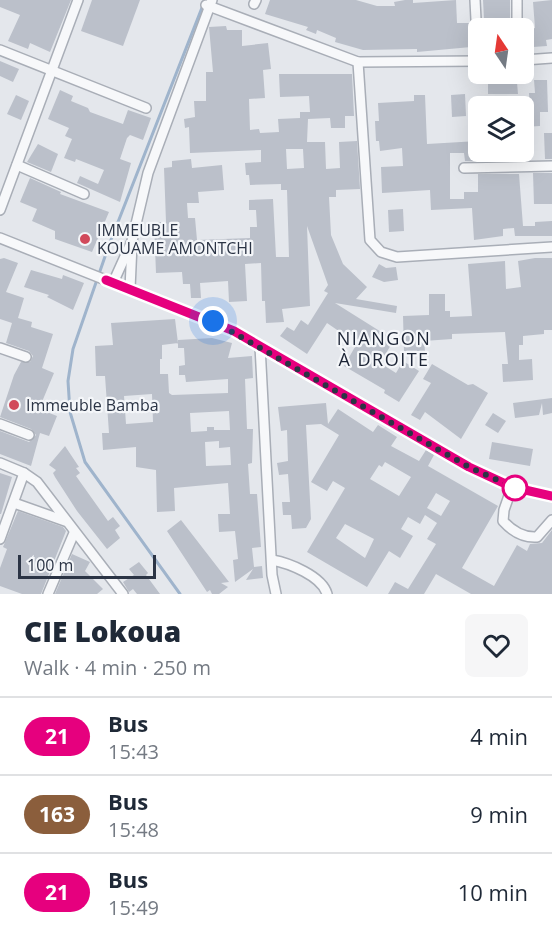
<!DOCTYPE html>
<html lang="en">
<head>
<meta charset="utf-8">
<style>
  body { margin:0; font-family:"Open Sans",sans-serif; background:#f6f6f7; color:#1f2937; height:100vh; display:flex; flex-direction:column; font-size:22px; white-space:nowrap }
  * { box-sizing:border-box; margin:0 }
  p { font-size:20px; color:#747a83 }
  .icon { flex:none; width:33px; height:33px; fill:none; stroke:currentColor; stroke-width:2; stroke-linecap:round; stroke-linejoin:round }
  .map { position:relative; height:594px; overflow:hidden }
  .panel { display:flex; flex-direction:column; background:#fff; flex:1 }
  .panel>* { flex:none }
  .badge { padding:0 12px; border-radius:20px; font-size:21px; line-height:39px }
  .needle { width:39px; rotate:347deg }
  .fabs { position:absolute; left:468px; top:18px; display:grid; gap:12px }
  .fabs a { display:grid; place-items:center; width:66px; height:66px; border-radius:9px; background:#fff; box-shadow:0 6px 24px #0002; font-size:30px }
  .scale { position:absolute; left:18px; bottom:15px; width:138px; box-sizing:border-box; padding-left:6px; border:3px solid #2b3445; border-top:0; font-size:16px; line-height:21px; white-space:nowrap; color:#2b3445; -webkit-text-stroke:4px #f4f6f9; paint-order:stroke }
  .you { position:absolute; width:30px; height:30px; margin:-15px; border:4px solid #fff; border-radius:50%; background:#1a73e8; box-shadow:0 0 0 9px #1a73e833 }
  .map>.badge { position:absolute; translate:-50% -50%; box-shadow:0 0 0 3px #fff }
  .round { display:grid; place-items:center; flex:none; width:63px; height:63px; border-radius:9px; background:#f6f6f7 }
  .head { display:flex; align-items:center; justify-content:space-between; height:102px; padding:0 24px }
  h1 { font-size:28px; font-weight:800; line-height:45px }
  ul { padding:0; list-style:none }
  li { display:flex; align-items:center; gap:18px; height:78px; padding:0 24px; border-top:2px solid #e0e1e3 }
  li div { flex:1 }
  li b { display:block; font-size:22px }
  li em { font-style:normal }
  li .badge { min-width:66px; font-weight:700; text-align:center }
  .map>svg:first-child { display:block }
</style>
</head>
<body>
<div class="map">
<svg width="552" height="594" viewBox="0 0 552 594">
  <rect width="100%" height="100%" fill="#e4e7ec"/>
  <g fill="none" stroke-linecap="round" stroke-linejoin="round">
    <polyline stroke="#9fb4cc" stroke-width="3" points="180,594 85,462 70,412 68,381 73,349 109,245 205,0"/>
  </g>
  <g fill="#bbc0ca" fill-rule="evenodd">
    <polygon points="0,0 71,0 50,52 30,43 28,49 8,41 20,15 0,7"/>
    <polygon points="92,0 140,0 123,46 81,31"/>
    <polygon points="270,0 356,0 377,6 395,6 394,2 405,0 413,0 413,3 456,0 457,23 469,23 471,47 417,52 417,49 363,50 335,42 336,38 317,30 316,34 306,30 308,27 265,14"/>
    <polygon points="483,0 510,0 510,24 502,25 501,18 484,19"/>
    <polygon points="552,0 552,39 546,40 547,46 533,47 531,29 535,28 533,2"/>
    <path d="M226,26L227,30H242V46L268,43L271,69L263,70L265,98L249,99L250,130L259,129L260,133L279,132L278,119L300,118V112H310L309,96L280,97L279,74H352L354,116H345V128H331L330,118L308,119L307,142H325L326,169L340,168L339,142L357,141L360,189L336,190V197H329L331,235L343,264L367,287L356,299L397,306L396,313L335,303L394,340L380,363L396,373L403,361L419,371L399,402L384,393L385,390L344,366L359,340L345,331L343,334L327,323L307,354L280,336L287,327L294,331L301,320L308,325L328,293L324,291L328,285L307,226L310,306L282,309L284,322L266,323L265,301H262L261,263L245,264L247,301L229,302L228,281L200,283L201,298H191L190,284H183L182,272L156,273L154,222H166L164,168L172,167V161L191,159L192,168L222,165L224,190L198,192L199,203H187L188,218H195L197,240L250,238V227H257L256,210H249V200L273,199L276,257H289L287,190H281V184L250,185L249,175H246L245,163L261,162V150L190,153L189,127L185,128L184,119L195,117L194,101H206V72H213L209,27ZM286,149H303L304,168L287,169Z"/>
    <polygon points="0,61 19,69 13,82 0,76"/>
    <polygon points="502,74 512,74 514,82 517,82 518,94 488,94 488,79 503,79"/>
    <polygon points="534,80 547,80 548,112 540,112 540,126 524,127 524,114 530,114 529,93 535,93"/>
    <polygon points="60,90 73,96 71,101 88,108 90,112 123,124 128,110 151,118 143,140 130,135 127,138 120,159 131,163 120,202 77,183 80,176 98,184 104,170 76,159 75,162 64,158 72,139 65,136 69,128 48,119"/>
    <polygon points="465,94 466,116 452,117 451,95"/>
    <polygon points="16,95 29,101 21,120 7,114"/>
    <polygon points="414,95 425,95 427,144 478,141 478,152 492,152 493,161 465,161 464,153 450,153 450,199 464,199 464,192 478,192 478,174 519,174 523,226 535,226 535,222 552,221 552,236 515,236 514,228 503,229 503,236 474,240 472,208 431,210 430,190 382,193 381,167 403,166 402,148 380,151 379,141 376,141 375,121 379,121 378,103 414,101"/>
    <polygon points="544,133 552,133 552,159 545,159"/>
    <polygon points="38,144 58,154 51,172 27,162"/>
    <polygon points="533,173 552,173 552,204 534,204"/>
    <polygon points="30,178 61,192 60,194 109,212 92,252 55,239 55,231 32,221 37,209 20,202"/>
    <polygon points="403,209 404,231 389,232 388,210"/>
    <polygon points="4,258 18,263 6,292 24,298 18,318 32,322 31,327 53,334 42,368 54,373 39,409 57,416 49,436 40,433 31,466 0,454 0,431 29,442 36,435 31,429 0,417 14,375 21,362 30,362 33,356 29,351 6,343 12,323 0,319 0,259"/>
    <polygon points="535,258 552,258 552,330 544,330 544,334 523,336 523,345 519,345 519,360 532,359 533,380 503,382 502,364 508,364 505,332 452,334 452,339 424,341 425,351 404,352 403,316 429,315 429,294 445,294 445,311 450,311 450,317 472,316 468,264 505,261 506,289 521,287 518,261"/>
    <polygon points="379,264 386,268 396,267 398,280 384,282 372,277"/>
    <polygon points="31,270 62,279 63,275 84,283 73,310 47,297 49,295 24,287"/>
    <path d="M175,319L178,343L162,345V359H160V374H168L169,393L172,395L228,393V379L186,382L185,375H179V366L185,365L184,348H178V340L212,338L232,343L228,358L252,356L253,378L245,379L247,429H253L252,463L248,464L250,494H257L261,547L252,548L254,567L262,566L263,578L246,580L253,569L235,582L233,560L238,559L235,531L219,532L218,514H230L228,483L174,488L175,511L157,512L156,470L136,467V447L103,450L102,433H109L105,376H96L95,346L113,345L111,323ZM152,394L153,422L126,424L124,396ZM229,411L230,430H214V427H207V431L191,432L190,413ZM219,441V448L230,447L231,465L206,466L205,442Z"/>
    <polygon points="432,364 468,385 473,384 488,393 461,439 425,412 420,420 411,415 431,383 423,379"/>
    <polygon points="552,398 552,413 543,415 542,403 539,415 515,418 513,403"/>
    <path d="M326,403L328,424L338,409L373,432L378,425L397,437L391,446L419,461L426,450L434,455L428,466L498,506L462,568L494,586L517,545L527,551L530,544L542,543L552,530V594H471L436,574L424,594H388L395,582L408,589L436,544L427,539L437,523L425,515L420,524L408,517L401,529L413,536L400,558L389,551L367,587L307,552L345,488L333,481L327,491L311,482L339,435L321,424L306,425L311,519L306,528L292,529L291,515H283L282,502H290L288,474L279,475L277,463L288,461L287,430L281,431L278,407ZM385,462L411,477L399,496L370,479L379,465L382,467ZM436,493L450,501L441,516L427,508ZM345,524L374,539L365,558L336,538Z"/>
    <polygon points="493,413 506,421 498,433 485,425"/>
    <polygon points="492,442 533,449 530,466 489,459"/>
    <polygon points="65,446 79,467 76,468 80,473 76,476 108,521 113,517 120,526 115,530 120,538 107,549 77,511 55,477 53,473 56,470 49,465"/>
    <polygon points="0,473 12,477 1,514 0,514"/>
    <polygon points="18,511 63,527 66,531 41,594 22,594 0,586 0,568 7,549 3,547"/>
    <polygon points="181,520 229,582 221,583 228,587 219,594 212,594 210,590 207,592 167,531"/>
    <polygon points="72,554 90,562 85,571 103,589 97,594 55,594"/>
    <polygon points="139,562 148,573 146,575 160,594 137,594 133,589 129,592 123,582 134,575 129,569"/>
  </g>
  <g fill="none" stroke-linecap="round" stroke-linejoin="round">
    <g stroke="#a9aeb7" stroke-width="12">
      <g id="minor">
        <polyline points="475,0 478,59"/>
        <polyline points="517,0 517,28"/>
        <polyline points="254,4 256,0"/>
        <polyline points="206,5 358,62 478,61"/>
        <polyline points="0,50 146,108"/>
        <polyline points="524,60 552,58"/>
        <polyline points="358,62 370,240 381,252 397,257 552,247"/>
        <polyline points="17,165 84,194"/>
        <polyline points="464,168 552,166"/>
        <polyline points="0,210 78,0"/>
        <polyline points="0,238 234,331 469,467 512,487 552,496"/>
        <polyline points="113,283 132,241 148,173 212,0"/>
        <polyline points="130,289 132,244"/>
        <polyline points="260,346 272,575 276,594"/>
        <polyline points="0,348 26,357"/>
        <polyline points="0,424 29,435"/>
        <polyline points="0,463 24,473 37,482 123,594"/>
        <path d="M512,487L504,510L503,521C512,531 523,538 537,537L552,520"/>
        <polyline points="14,503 65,521"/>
        <polyline points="0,539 24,473"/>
        <path d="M272,560C289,563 322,576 327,594"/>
        <polyline points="48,594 74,533"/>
      </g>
    </g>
    <use href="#minor" stroke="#f7f8fa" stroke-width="9"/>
  </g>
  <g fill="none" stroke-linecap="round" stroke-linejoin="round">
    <g stroke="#fff" stroke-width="14">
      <polyline id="line" points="106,280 234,331 469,467 512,487 552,496"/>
    </g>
    <use href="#line" stroke="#e6007e" stroke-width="9"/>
    <polyline stroke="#2b3445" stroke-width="6" stroke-dasharray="0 10.8" points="213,321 469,467 515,488"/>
  </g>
  <g fill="#d1495b" stroke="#f4f6f9" stroke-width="2">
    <circle cx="85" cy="239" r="6"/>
    <circle cx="14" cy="405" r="6"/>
  </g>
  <circle fill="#fff" stroke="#e6007e" stroke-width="3" cx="515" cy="488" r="12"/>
  <g text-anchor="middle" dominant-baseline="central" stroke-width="4.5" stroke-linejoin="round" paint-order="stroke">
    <g font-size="16" fill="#2b3445" stroke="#f4f6f9" text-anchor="start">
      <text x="97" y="230">IMMEUBLE<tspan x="97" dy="18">KOUAME AMONTCHI</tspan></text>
      <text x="26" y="405">Immeuble Bamba</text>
    </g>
    <g font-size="18" letter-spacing="1.5" fill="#1d2536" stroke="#f4f6f9">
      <text x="384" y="338">NIANGON<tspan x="384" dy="21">À DROITE</tspan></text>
    </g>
  </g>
</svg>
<div class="fabs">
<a><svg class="needle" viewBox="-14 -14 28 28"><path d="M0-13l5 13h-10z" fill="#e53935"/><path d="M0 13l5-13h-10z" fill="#747a83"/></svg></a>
<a><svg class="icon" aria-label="layers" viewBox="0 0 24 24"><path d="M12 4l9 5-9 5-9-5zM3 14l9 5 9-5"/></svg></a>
</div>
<div class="scale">100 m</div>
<div class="you" style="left:213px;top:321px"></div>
</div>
<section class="panel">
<div class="head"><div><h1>CIE Lokoua</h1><p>Walk · 4 min · 250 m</p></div><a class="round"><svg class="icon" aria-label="heart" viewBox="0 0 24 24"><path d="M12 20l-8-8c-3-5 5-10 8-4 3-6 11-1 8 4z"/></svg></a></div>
<ul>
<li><span class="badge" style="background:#e6007e;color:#fff">21</span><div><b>Bus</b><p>15:43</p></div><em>4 min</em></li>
<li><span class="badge" style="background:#8b5e3c;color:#fff">163</span><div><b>Bus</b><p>15:48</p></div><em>9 min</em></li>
<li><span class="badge" style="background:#e6007e;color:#fff">21</span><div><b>Bus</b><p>15:49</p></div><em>10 min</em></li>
</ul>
</section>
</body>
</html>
